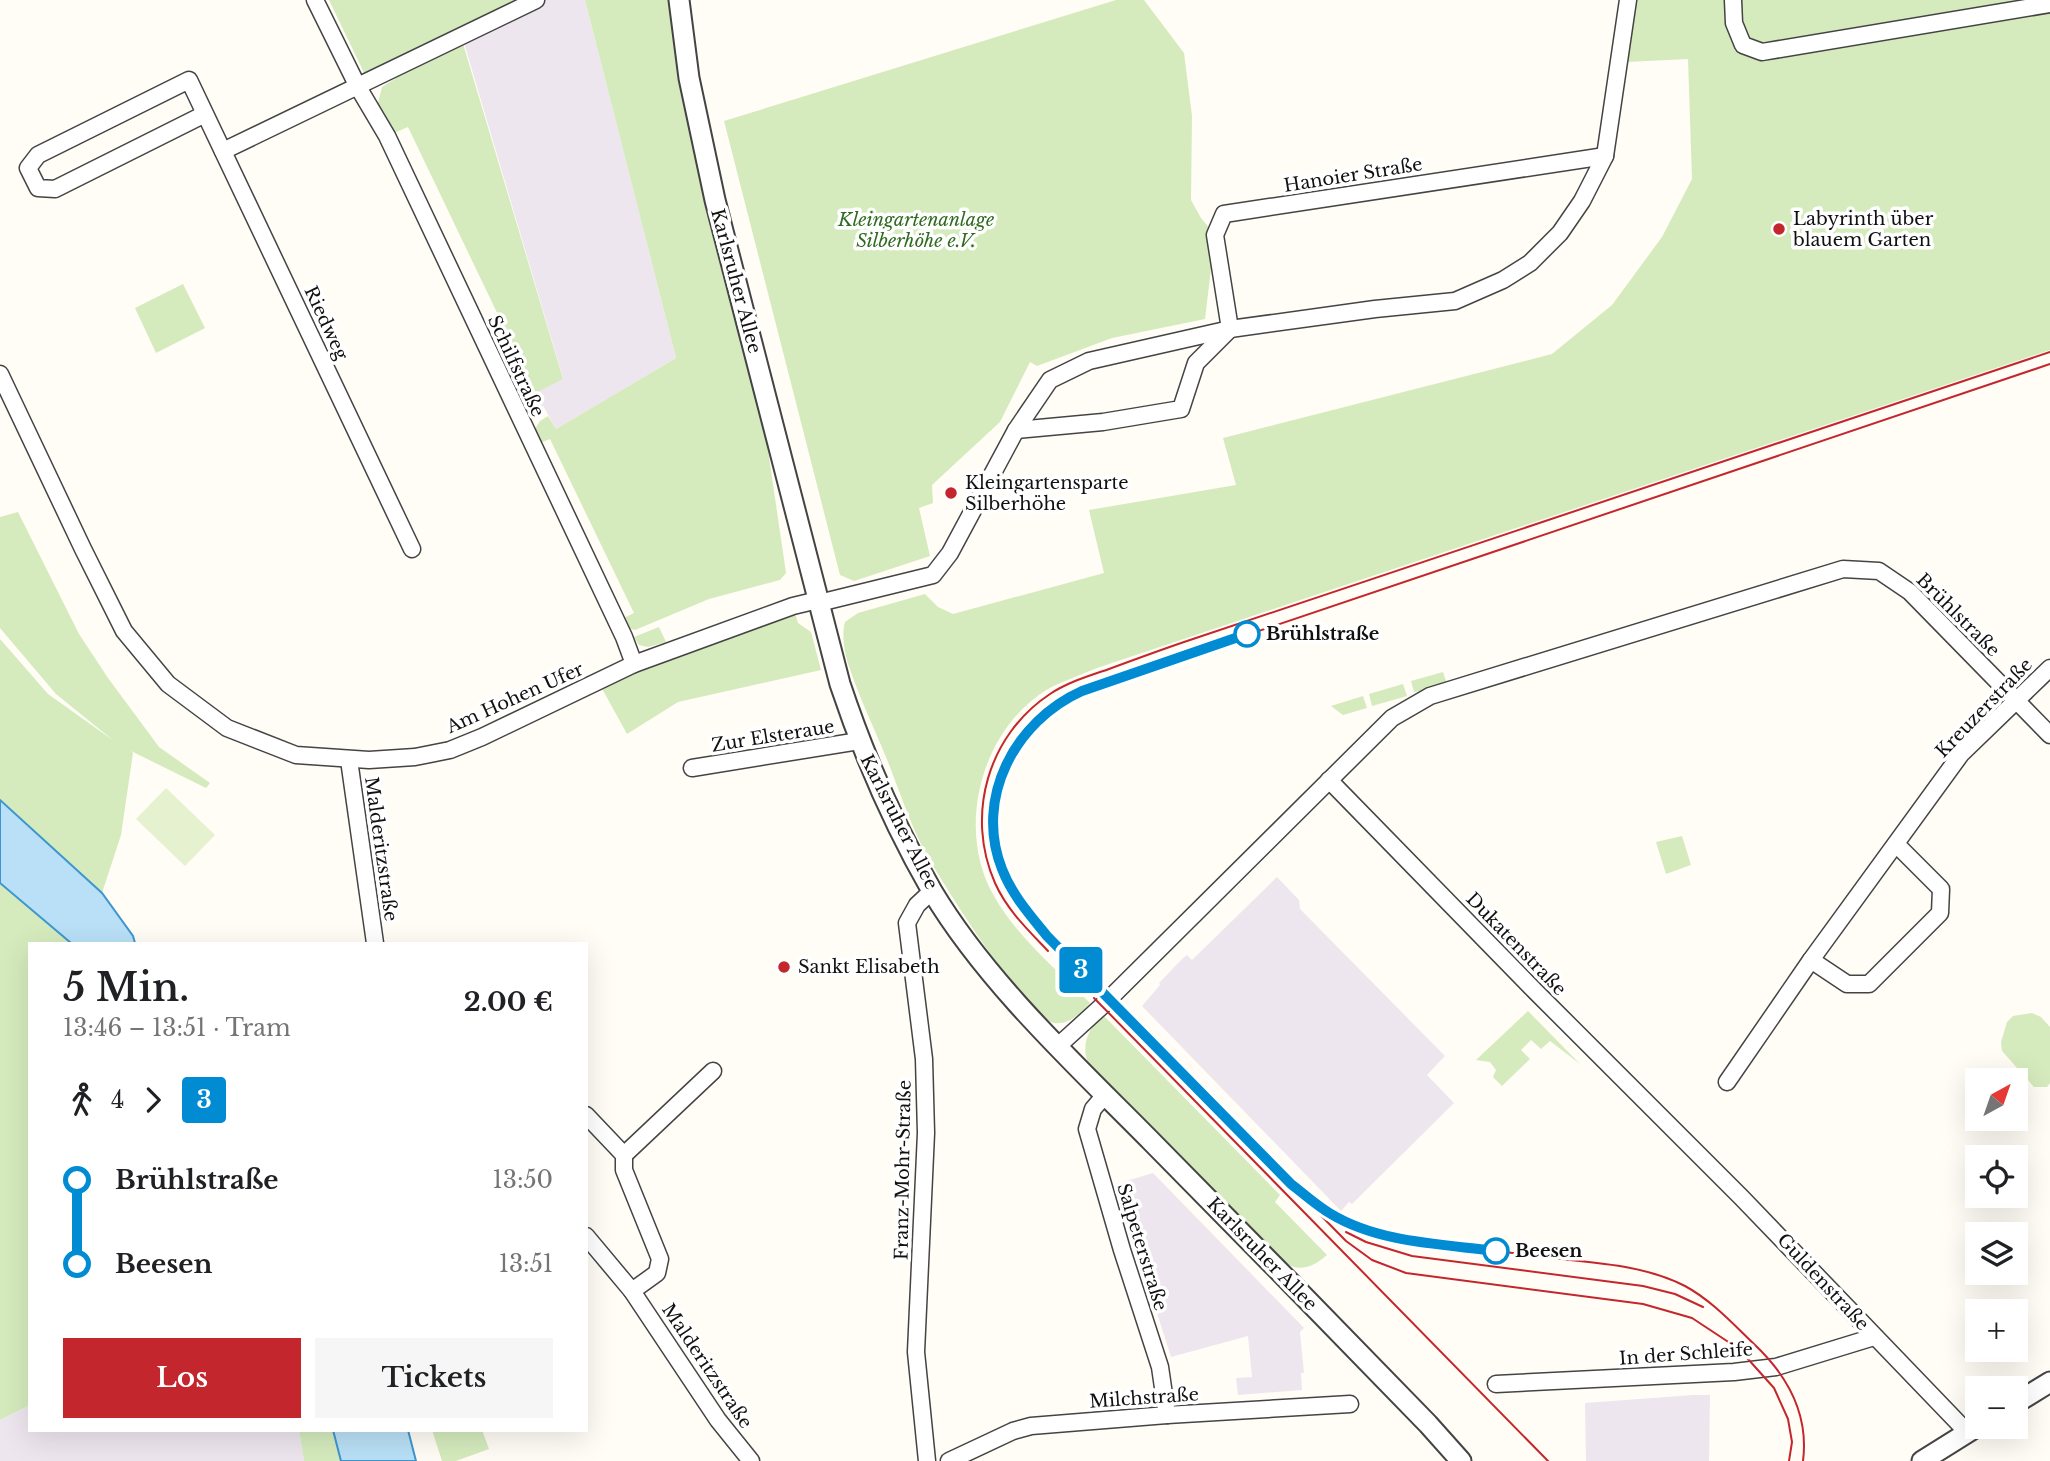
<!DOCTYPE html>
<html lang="de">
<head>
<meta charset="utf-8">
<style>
  body { margin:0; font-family:"Libre Baskerville",serif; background:#f6f6f6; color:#202124; height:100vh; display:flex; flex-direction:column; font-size:26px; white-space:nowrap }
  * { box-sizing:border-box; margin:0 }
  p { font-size:23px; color:#757577 }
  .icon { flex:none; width:38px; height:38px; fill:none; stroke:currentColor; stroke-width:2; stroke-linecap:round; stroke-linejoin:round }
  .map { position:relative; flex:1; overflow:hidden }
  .side { position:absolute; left:28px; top:942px; width:560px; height:490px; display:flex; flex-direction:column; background:#fff; border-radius:0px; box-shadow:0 7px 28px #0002 }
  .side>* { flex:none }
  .badge { padding:0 14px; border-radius:5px; font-size:24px; line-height:46px }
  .needle { width:46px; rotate:40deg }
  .fabs { position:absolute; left:1965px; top:1068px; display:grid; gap:14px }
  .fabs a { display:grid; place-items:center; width:63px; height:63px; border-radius:0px; background:#fff; box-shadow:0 7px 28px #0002; font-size:35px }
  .map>.badge { position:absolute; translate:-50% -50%; box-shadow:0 0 0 4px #fff }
  .legs { display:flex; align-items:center; gap:10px; height:77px; padding:0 35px; font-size:23px }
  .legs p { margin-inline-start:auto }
  .headline { display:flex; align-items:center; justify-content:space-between; height:119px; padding:0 35px }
  h1 { font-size:38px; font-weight:600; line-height:52px }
  .primary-button { display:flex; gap:14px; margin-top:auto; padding:14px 35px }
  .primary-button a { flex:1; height:80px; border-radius:0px; background:#c4262e; color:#fff; font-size:28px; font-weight:600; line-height:80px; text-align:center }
  .primary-button a+a { background:#f6f6f6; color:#202124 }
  ul { padding:0 35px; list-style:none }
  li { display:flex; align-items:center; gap:24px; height:84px; font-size:26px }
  li i { display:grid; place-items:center; width:10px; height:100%; margin:0 9px; background:currentColor }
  li i::after { content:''; width:18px; height:18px; margin:-9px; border:5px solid; border-radius:50%; background:#fff }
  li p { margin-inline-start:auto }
  li:first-child i { background:linear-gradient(#0000 50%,currentColor 0) }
  li:last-child i { background:linear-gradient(currentColor 50%,#0000 0) }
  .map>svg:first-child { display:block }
</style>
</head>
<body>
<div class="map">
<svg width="2050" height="1461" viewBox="0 0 2050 1461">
  <rect width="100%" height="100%" fill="#fffdf5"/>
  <g fill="#eee6ef">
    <polygon points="536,0 585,0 676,358 556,429 536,393 563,378 462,36"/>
    <polygon points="1277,877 1299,900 1300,909 1445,1056 1427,1075 1454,1103 1352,1204 1349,1202 1341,1211 1142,1006 1160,985 1159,983 1182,959 1187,955 1192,960"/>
    <polygon points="1153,1173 1304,1328 1300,1332 1304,1373 1301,1373 1302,1390 1238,1395 1236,1378 1252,1377 1248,1336 1171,1357 1116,1184"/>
    <polygon points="1693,1395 1710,1395 1709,1461 1586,1461 1585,1403"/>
    <polygon points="30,1405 30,1430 299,1430 304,1461 0,1461 0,1420"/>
  </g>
  <g fill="#d5ebbd">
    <polygon points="329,0 536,0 461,37 563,379 536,393 543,406 529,413 523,411 517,401 535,392 408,127 387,136 375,115 382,87 457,40 368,81"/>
    <polygon points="585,0 678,0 752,341 786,573 780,580 709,599 635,630 628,628 622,619 634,613 550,439 538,444 533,432 540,421 548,416 556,429 676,358"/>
    <polygon points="1116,0 1144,0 1184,53 1192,116 1191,200 1201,218 1215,235 1205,319 1112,338 1037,366 1030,362 1000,422 932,485 933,503 919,508 930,556 854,581 840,575 724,121"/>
    <path d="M1635,0H2050V350L1097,668C1081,675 1063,681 1048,689C981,729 955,829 994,896C1017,937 1057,970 1090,1003C1081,1013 1069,1025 1054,1023C1027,1019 937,875 922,846C908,818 898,787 886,757C874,728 860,699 850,669C845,656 841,636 845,622L858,613L925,594L938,607L953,614L1104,573L1089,510L1236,485L1223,438L1552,354L1612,305L1662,237L1692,179L1688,59L1627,62Z"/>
    <polygon points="183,284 205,328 156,353 135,308"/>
    <polygon points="18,512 79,634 108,678 159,747 210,783 206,788 131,751 133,753 121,835 102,893 0,800 0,639 48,694 114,741 56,694 0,628 0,517"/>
    <polygon points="793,606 798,623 811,632 821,670 678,702 627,734 599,683"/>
    <polygon points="659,627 666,642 648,647 639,645 634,637"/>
    <polygon points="1443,672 1447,684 1421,694 1420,691 1414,692 1411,681"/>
    <polygon points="1403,684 1407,696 1372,706 1369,694"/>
    <polygon points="1363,696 1367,708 1343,715 1331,706"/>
    <polygon points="1682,836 1691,865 1666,874 1656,842"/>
    <polygon points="0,883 71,943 30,943 30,1405 0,1420"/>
    <polygon points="1528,1011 1580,1064 1550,1041 1541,1049 1531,1040 1521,1050 1530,1059 1502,1086 1493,1077 1496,1070 1490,1062 1476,1060"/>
    <polygon points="2032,1013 2041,1017 2050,1027 2050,1083 2047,1087 2034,1087 2002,1051 2001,1042 2007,1022 2013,1016"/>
    <path d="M1104,1016L1280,1195L1275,1202L1327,1255C1313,1267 1300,1273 1284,1262L1088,1063C1081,1044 1088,1028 1104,1016Z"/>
    <polygon points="299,1430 333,1430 341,1461 304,1461"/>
    <polygon points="432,1430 482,1430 489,1449 456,1461 442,1461"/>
  </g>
  <polygon fill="#e6f2cf" points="166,788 215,835 185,866 136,819"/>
  <g fill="#b9e0f7" stroke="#3f96cf" stroke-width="2">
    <polygon points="0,800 102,893 133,936 135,943 71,943 0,883"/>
    <polygon points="333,1430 408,1430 416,1461 341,1461"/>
  </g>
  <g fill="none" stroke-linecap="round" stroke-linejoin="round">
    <g stroke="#444" stroke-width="19">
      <g id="minor">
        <polyline points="315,0 358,87 387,136 624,637 634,664"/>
        <polyline points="1733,0 1734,23 1743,45 1762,52 2050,4"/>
        <polyline points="205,114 55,189 38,188 28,168 38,155 189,80 412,549"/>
        <polyline points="223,151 536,0"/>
        <polyline points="1230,329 1215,235 1224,214 1605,156"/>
        <polyline points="0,374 83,549 124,631 168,684 227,728 296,755 369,760 415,757 450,750 482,737 634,664 793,606 818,600"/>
        <polyline points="1016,430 1103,422 1181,409 1196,363 1230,329"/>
        <polyline points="819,603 933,575 950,553 1016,430 1050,380 1089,361 1230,329 1375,309 1455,301 1503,280 1530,263 1560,233 1582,201 1605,156 1628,0"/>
        <polyline points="349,760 375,943"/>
        <polyline points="692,768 859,741"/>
        <polyline points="1329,780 1535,991 1742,1198 1967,1432"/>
        <polyline points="1811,960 1847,984 1869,984 1940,913 1941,889 1896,844"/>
        <polyline points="1058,1046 1102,1006 1392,718 1430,696 1843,569 1879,571 1910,592 2050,735"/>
        <polyline points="1727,1082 1811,960 1961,754 2050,668"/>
        <polyline points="1105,1095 1093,1109 1087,1129 1122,1250 1160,1367 1167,1415"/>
        <polyline points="586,1115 624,1155 624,1170 660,1259 657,1273 632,1291"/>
        <polyline points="624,1155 713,1071"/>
        <polyline points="586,1236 632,1291 718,1420 751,1461"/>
        <polyline points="1496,1384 1734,1372 1776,1367 1874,1337"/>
        <polyline points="927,1461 916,1352 926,1133 924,1059 907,923 917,905 932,891"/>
        <polyline points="949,1461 1013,1431 1031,1426 1167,1415 1350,1404"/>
      </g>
    </g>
    <g stroke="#444" stroke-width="23">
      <g id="tertiary">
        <path d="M679,0L689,78L715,200L840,684C864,756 894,825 932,891C987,983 1076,1065 1151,1141C1244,1235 1336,1329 1428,1424L1461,1461"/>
        <polyline points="2016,1403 2050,1382"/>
        <polyline points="1922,1461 1978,1426"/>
      </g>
    </g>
    <use href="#minor" stroke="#fff" stroke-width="16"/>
    <use href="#tertiary" stroke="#fff" stroke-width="19"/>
    <g stroke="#c4262e" stroke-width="2">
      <path d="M1048,951C1028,930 1007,910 995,883C965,815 988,735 1050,694C1068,682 1089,676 1109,669C1136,659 1163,649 1190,640L2050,352"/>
      <polyline points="1094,998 1548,1461"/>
      <path d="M1322,1207L1350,1224L1388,1236C1443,1244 1497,1251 1551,1258C1597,1263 1644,1265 1685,1286C1711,1300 1733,1324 1754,1344C1788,1376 1809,1414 1803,1461"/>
      <polyline points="1346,1232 1366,1242 1412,1256 1643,1286 1675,1294 1703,1307"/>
      <path d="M1789,1461L1792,1442L1788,1419L1774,1388L1739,1349L1692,1318L1643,1304L1406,1273L1372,1260L1346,1241L1047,936C1030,915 1012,895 1002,869C974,797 1015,722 1081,691L2050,364"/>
    </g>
  </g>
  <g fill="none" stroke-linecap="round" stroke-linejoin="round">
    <g stroke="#fff" stroke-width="16">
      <path id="line-1" d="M1247,634L1082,691C1015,721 974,798 1002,869C1012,895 1030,915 1047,936L1291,1184C1304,1194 1317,1206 1331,1214C1379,1243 1442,1244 1496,1251"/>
    </g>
    <use href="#line-1" stroke="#008bd2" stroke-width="10"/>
  </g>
  <g fill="#c4262e" stroke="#fff" stroke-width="2.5">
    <circle cx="1779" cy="229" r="7"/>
    <circle cx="951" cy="493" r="7"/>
    <circle cx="784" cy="967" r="7"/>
  </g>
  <g fill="#fff" stroke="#008bd2" stroke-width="3.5">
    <circle cx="1247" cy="634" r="12"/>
    <circle cx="1496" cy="1251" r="12"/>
  </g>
  <g text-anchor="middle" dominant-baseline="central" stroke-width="7" stroke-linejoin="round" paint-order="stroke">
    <g font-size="18" fill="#111" stroke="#fff">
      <text transform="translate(1353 175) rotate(-9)">Hanoier Straße</text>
      <text transform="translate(736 281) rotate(75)">Karlsruher Allee</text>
      <text transform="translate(326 323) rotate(65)">Riedweg</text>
      <text transform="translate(516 366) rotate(65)">Schilfstraße</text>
      <text transform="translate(1958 615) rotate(45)">Brühlstraße</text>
      <text transform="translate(515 698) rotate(-24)">Am Hohen Ufer</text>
      <text transform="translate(1984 708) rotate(-46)">Kreuzerstraße</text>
      <text transform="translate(773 736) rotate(-9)">Zur Elsteraue</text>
      <text transform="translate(899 822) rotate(63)">Karlsruher Allee</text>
      <text transform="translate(381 849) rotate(82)">Malderitzstraße</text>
      <text transform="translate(1516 944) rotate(46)">Dukatenstraße</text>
      <text transform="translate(903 1170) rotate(-89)">Franz-Mohr-Straße</text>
      <text transform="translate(1142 1247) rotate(73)">Salpeterstraße</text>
      <text transform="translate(1262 1254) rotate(46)">Karlsruher Allee</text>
      <text transform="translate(1823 1282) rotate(47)">Guldenstraße</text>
      <text transform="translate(1686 1354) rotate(-4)">In der Schleife</text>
      <text transform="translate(707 1366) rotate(56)">Malderitzstraße</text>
      <text transform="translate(1144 1398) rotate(-4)">Milchstraße</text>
    </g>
    <g font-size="18" fill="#111" stroke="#fff" text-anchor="start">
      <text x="1793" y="219">Labyrinth über<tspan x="1793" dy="21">blauem Garten</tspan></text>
      <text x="965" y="483">Kleingartensparte<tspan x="965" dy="21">Silberhöhe</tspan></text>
      <text x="798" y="967">Sankt Elisabeth</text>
    </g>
    <g font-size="18" font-style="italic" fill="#2f6b1f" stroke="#fff">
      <text x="916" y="220">Kleingartenanlage<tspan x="916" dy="21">Silberhöhe e.V.</tspan></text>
    </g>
    <g font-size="18" font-weight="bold" fill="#111" stroke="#fff" text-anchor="start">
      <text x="1266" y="634">Brühlstraße</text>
      <text x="1515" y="1251">Beesen</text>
    </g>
  </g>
</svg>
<div class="fabs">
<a><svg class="needle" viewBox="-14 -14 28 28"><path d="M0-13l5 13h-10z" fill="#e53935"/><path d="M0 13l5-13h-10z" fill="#757577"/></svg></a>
<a><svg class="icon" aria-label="locate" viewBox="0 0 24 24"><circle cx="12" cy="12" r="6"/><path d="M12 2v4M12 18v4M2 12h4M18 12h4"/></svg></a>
<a><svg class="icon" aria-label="layers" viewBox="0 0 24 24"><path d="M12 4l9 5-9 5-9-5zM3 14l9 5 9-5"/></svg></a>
<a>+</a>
<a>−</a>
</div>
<b class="badge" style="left:1081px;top:970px;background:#008bd2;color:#fff">3</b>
<section class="side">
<div class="headline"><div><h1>5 Min.</h1><p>13:46 – 13:51 · Tram</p></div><b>2.00 €</b></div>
<div class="legs"><svg class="icon" aria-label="walk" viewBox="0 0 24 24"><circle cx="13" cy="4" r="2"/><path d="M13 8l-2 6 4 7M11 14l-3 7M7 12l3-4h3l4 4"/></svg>4<svg class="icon" aria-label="forward" viewBox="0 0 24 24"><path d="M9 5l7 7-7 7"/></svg><b class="badge" style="background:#008bd2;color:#fff">3</b></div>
<ul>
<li><i style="color:#008bd2"></i><b>Brühlstraße</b><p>13:50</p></li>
<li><i style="color:#008bd2"></i><b>Beesen</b><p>13:51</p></li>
</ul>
<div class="primary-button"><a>Los</a><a>Tickets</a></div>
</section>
</div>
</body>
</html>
